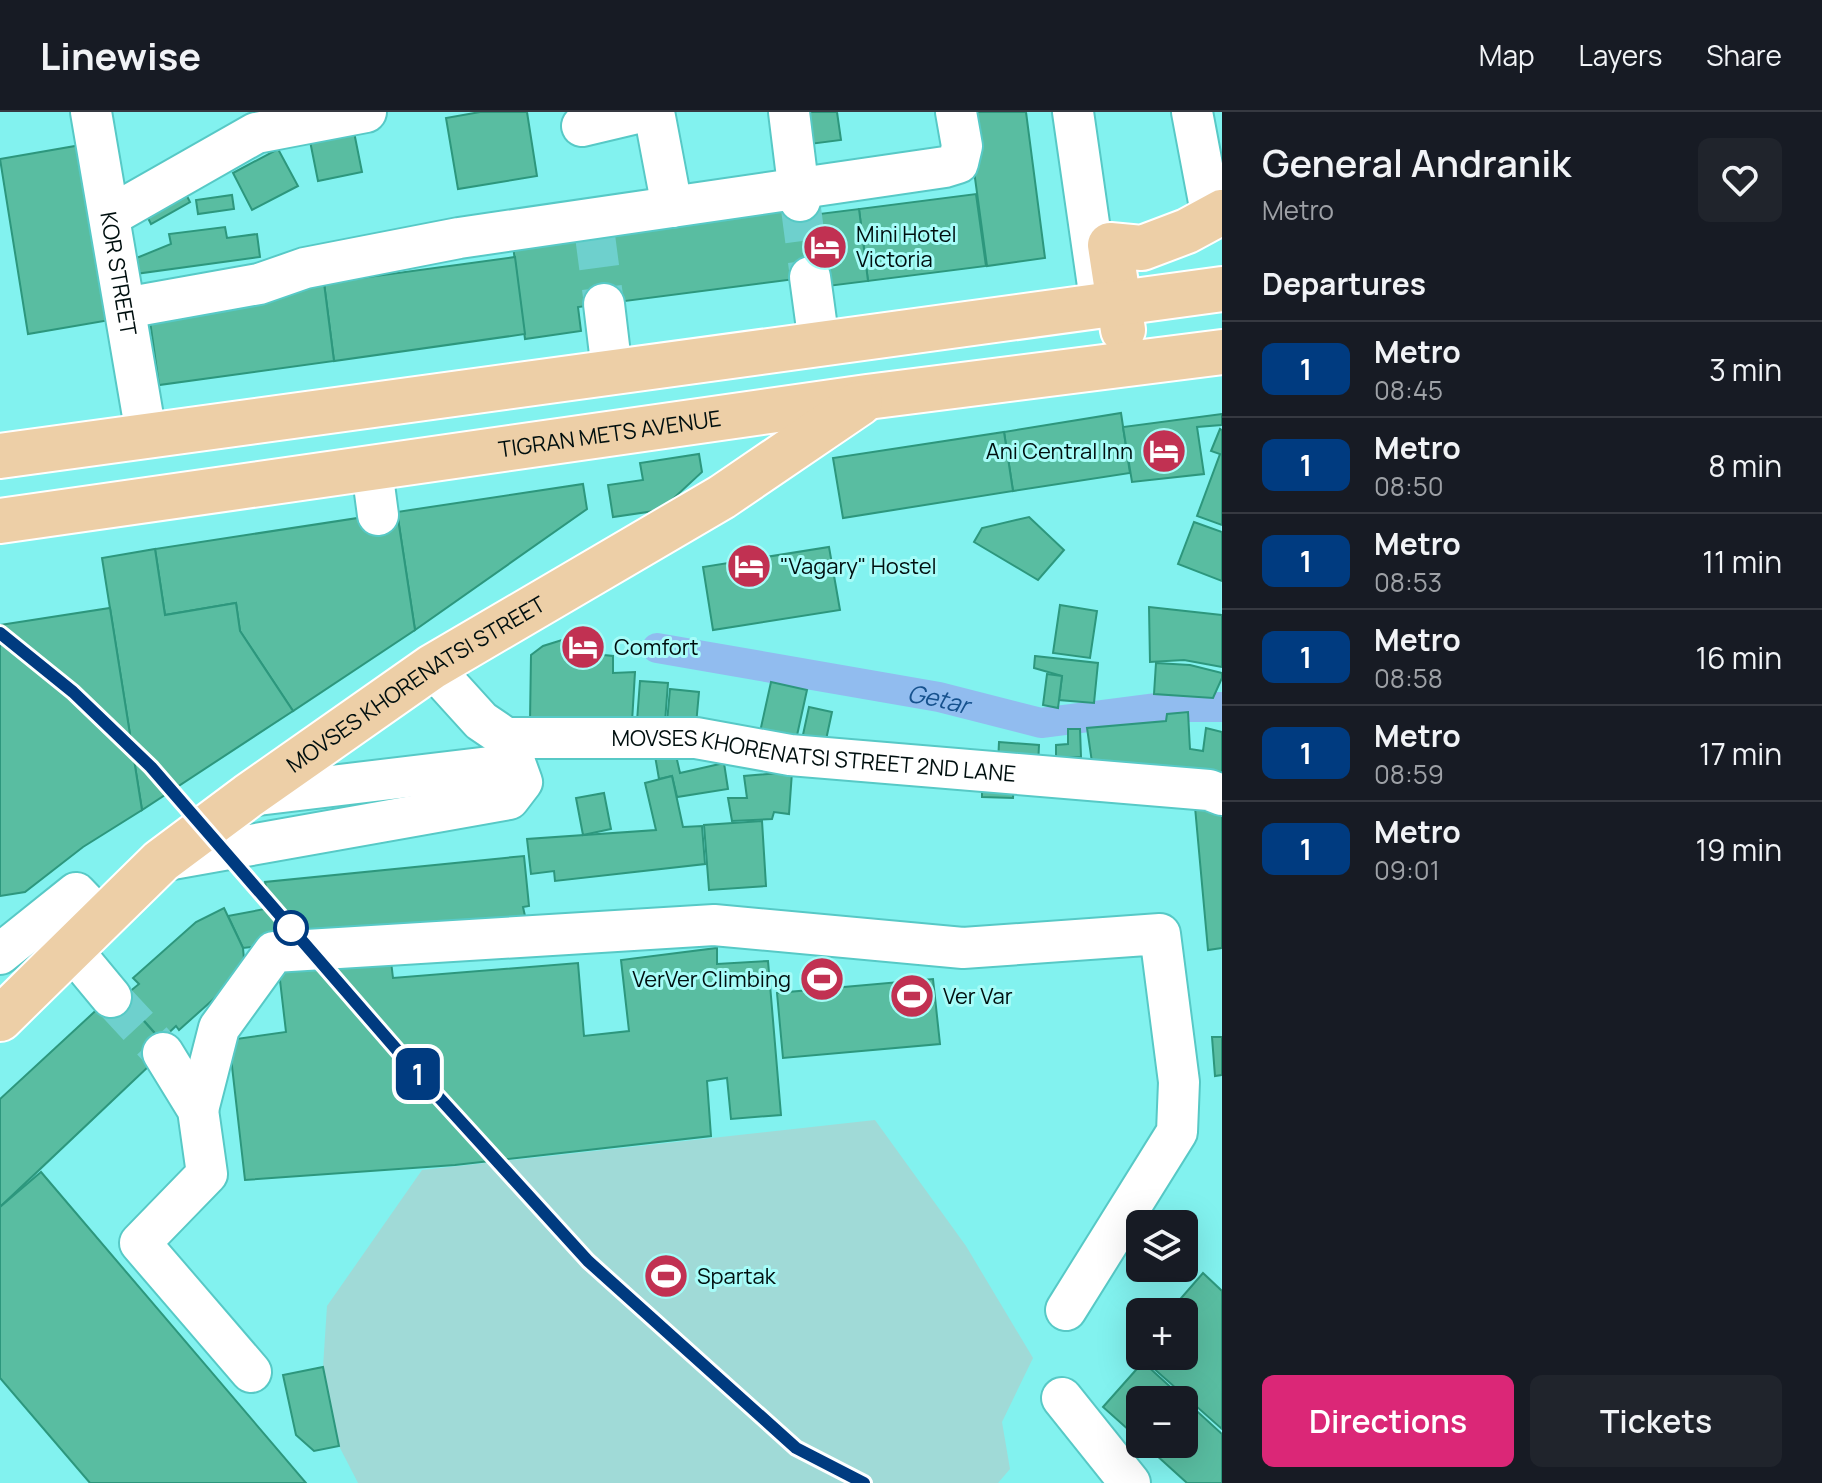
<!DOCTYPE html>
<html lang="en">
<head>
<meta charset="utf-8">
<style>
  body { margin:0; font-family:Manrope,sans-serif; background:#20242c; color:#f1f3f6; height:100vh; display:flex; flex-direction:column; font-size:30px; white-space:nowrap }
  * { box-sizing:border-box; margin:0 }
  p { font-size:26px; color:#9ea1a6 }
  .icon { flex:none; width:44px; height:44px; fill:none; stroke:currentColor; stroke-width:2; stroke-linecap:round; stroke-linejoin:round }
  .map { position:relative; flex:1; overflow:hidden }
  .details { display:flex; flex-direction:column; background:#171b24; width:600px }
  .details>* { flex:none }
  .badge { padding:0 16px; border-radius:12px; font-size:28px; line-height:52px }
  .tools { position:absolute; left:1126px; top:1098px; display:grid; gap:16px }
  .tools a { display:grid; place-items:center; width:72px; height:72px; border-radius:12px; background:#171b24; box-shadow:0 8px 32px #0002; font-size:40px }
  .map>.badge { position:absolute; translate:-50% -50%; box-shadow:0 0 0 4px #fff }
  h2 { padding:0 40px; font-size:30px; line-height:72px }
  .round { display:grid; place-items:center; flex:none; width:84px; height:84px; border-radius:12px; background:#20242c }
  .summary { display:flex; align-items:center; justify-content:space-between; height:136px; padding:0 40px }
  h1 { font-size:38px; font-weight:600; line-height:60px }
  .action { display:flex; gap:16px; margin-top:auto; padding:16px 40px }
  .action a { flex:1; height:92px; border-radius:12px; background:#db2777; color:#fff; font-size:32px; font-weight:600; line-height:92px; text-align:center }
  .action a+a { background:#20242c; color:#f1f3f6 }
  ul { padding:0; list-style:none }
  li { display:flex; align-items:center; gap:24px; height:96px; padding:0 40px; border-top:2px solid #363941 }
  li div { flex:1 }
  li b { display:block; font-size:30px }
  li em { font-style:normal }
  li .badge { min-width:88px; font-weight:700; text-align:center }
  header { display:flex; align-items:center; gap:48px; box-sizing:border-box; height:112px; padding:0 40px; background:#171b24; border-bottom:2px solid #363941 }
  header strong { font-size:38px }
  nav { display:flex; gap:44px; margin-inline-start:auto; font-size:28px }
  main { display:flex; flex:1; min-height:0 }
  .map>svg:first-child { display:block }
</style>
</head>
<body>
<header>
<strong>Linewise</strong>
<nav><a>Map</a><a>Layers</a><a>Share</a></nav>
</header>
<main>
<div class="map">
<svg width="1222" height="1371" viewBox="0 0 1222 1371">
  <rect width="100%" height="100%" fill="#82f2ef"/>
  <polygon fill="#a0dad7" points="875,1008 966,1134 1033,1246 1002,1310 1010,1357 998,1371 358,1371 339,1334 323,1255 327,1194 422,1058"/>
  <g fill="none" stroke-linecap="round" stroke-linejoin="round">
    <path stroke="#91bcef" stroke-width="30" id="s1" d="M657,536L939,585L1041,611L1165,595H1222"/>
  </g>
  <g fill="#59bda1" stroke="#2d977d" stroke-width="2">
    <polygon points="480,0 527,0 537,64 458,77 446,6"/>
    <polygon points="805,0 837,0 841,28 810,32"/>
    <polygon points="966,0 1026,0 1045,146 987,154"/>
    <polygon points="354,20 362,60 318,69 310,29"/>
    <polygon points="81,33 110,208 28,222 0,47"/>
    <polygon points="278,37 298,74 252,98 233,61"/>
    <polygon points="183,76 190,90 151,112 144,98"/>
    <polygon points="976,82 986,154 868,169 859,97"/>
    <polygon points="232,83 234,97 198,102 196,88"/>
    <polygon points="809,88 819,164 578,195 581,219 525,227 512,126"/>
    <polygon points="859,97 868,169 820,175 811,103"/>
    <polygon points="225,115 227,126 257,122 260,145 135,162 134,147 171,132 169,122"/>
    <polygon points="515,145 525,222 334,249 324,171"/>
    <polygon points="324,171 334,249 159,273 148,195"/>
    <polygon points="1121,301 1130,361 1013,379 1004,320"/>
    <polygon points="1222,302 1222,313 1197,315 1204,362 1132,370 1123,315"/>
    <polygon points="1220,317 1222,318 1222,413 1197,404 1220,342 1211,339"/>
    <polygon points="1004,320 1013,379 843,406 833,346"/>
    <polygon points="699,342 702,360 661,398 613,405 608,373 643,368 640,351"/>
    <polygon points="583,372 587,397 415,518 397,400"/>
    <polygon points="397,400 415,518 293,599 240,519 236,491 165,503 155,437"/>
    <polygon points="1029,405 1064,438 1038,468 974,430 982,416"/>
    <polygon points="1194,410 1222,420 1222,469 1178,452"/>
    <polygon points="829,435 840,498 713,518 703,455"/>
    <polygon points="155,437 165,503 236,491 240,519 293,599 142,698 102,446"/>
    <polygon points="1060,493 1097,499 1090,546 1053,541"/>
    <polygon points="1149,495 1222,503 1222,555 1184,548 1150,550"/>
    <polygon points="110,496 142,698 83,735 25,780 0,784 0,513"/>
    <polygon points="562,528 593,531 604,538 604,543 613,544 613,561 635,560 632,610 530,610 531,543 543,534"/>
    <polygon points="1035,544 1098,551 1094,591 1059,588 1062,564 1034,556"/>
    <polygon points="1156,551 1190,553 1222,561 1222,566 1213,586 1154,582"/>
    <polygon points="1047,562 1062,564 1058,596 1043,593"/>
    <polygon points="640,569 668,571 665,610 637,609"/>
    <polygon points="771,570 807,578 796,628 760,620"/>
    <polygon points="670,577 699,580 696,613 667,610"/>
    <polygon points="809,595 832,600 824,637 801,632"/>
    <polygon points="1188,600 1190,637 1203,639 1206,616 1222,620 1222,673 1093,657 1087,616 1166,609 1167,602"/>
    <polygon points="1068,617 1080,617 1081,645 1056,646 1056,633 1068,632"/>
    <polygon points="999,630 1039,633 1038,654 998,652"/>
    <polygon points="654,638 675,639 680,661 724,651 728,677 677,685 672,664 659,667"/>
    <polygon points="792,660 789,702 774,700 772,707 732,709 728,686 747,686 744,664"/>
    <polygon points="672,664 683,715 702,714 705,752 555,769 554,759 531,762 527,727 656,718 645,671"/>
    <polygon points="982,670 1014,671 1013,686 982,685"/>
    <polygon points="604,681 611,717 583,723 576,686"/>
    <polygon points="1222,694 1222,836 1208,838 1195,695"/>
    <polygon points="762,709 766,774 709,778 704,713"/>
    <polygon points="524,744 529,794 523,795 525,804 243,836 228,804 270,796 265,770"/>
    <polygon points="224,796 243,836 245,859 179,918 176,914 161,928 123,885 139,872 133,866 196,810"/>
    <polygon points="717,836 717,852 768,849 781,1003 731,1007 727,966 707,969 711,1024 455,1053 245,1068 229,928 286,920 278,851 390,841 393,866 578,851 584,924 629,919 621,848"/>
    <polygon points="933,867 940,932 783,946 777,881"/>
    <polygon points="117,879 168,936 0,1095 0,987"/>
    <polygon points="1212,925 1222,925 1222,963 1215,964"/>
    <polygon points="41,1060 306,1371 90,1371 0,1266 0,1095"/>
    <polygon points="1203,1161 1222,1179 1222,1317 1134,1239 1140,1233 1140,1244 1184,1244 1184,1200 1169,1200"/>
    <polygon points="1143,1250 1222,1322 1222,1371 1187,1371 1144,1332 1184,1332 1184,1288 1140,1288 1140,1328 1103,1295"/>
    <polygon points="323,1255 339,1334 314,1339 296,1323 283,1263"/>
  </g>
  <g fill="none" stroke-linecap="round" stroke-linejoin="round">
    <g stroke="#6ed0cd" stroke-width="40" stroke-dasharray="40 20" stroke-linecap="butt">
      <polyline points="800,89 810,165"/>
      <polyline points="594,116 604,192"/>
      <polyline points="111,885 163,941"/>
    </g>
    <g stroke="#57c9c6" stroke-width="44">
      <g id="minor">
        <path id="s2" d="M91,0L146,322"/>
        <polyline points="643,0 655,5 672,95"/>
        <polyline points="789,0 800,89"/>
        <polyline points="1073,0 1098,174"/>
        <polyline points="1192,0 1212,106"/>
        <polyline points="582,14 641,0"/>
        <polyline points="110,104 256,21 366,0"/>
        <polyline points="810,165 819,231"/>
        <polyline points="604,192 612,259"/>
        <polyline points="125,196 259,172 305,156 459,126 945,55 958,51 962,34 956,0"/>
        <polyline points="372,358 378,403"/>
        <path id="s3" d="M432,555L481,609L506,626H696L790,643L1209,678L1222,683"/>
        <polyline points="248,684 515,652"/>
        <polyline points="161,749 509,687 522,670 506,626"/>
        <polyline points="72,838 111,885"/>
        <polyline points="0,842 76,781 101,807"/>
        <polyline points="163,941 198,998 207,1062 140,1131 251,1260"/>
        <polyline points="198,998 219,916 274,840 714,813 963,836 1160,822 1179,970 1177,1020 1066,1198"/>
        <polyline points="1062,1286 1130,1371"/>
      </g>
    </g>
    <g stroke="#fff" stroke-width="48">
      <g id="major">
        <polyline points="1123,218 1110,133 1142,136 1187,119 1222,100"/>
        <polyline points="0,344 1222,177"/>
        <path id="s4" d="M0,409L867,285L1222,240"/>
        <path id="s5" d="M0,907L161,749L248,684L432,555L722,385L860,291"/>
      </g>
    </g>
    <use href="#minor" stroke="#fff" stroke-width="40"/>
    <use href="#major" stroke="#edcfa7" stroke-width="44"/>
  </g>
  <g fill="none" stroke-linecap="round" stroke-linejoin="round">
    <g stroke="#fff" stroke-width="18">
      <polyline id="line" points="0,521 73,580 151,655 424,969 588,1149 796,1336 864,1371"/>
    </g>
    <use href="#line" stroke="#003b80" stroke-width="12"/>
  </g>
  <defs>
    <g id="hotel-disc" transform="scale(2.3)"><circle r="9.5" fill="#c13152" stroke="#a6fcf8"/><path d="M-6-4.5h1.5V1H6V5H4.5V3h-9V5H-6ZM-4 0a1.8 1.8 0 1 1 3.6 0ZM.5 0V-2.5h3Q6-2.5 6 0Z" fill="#fff"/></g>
    <g id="stadium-disc" transform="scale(2.3)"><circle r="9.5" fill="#c13152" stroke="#a6fcf8"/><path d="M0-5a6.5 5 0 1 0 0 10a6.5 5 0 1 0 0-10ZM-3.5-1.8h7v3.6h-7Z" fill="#fff"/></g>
  </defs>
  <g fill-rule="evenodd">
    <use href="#hotel-disc" x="825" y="135"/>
    <use href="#hotel-disc" x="1164" y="339"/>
    <use href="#hotel-disc" x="749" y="454"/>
    <use href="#hotel-disc" x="583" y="535"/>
    <use href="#stadium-disc" x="822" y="867"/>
    <use href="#stadium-disc" x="912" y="884"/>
    <use href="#stadium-disc" x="666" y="1164"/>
  </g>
  <circle fill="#fff" stroke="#003b80" stroke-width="4" cx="291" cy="816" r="16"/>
  <g text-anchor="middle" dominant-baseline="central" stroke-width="6" stroke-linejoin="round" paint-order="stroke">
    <g font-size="22" fill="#000f0f" stroke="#a6fcf8" text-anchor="start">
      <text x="856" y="122">Mini Hotel<tspan x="856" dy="25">Victoria</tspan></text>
      <text x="1133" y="339" text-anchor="end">Ani Central Inn</text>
      <text x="780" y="454">"Vagary" Hostel</text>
      <text x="614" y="535">Comfort</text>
      <text x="791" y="867" text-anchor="end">VerVer Climbing</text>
      <text x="943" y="884">Ver Var</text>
      <text x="697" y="1164">Spartak</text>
    </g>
    <g font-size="22" fill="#000f0f" stroke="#a6fcf8">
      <text stroke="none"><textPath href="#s2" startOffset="164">KOR STREET</textPath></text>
      <text stroke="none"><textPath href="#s4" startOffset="616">TIGRAN METS AVENUE</textPath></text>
      <text stroke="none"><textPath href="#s5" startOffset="536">MOVSES KHORENATSI STREET</textPath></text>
      <text stroke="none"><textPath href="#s3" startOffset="412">MOVSES KHORENATSI STREET 2ND LANE</textPath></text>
    </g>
    <g font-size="24" font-style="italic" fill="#16528e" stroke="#a6fcf8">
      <text stroke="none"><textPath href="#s1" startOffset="286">Getar</textPath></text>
    </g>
  </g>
</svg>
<div class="tools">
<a><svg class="icon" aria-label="layers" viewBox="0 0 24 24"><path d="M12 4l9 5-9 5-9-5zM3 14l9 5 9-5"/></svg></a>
<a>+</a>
<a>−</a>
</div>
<b class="badge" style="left:418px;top:962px;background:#003b80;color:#fff">1</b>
</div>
<section class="details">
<div class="summary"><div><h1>General Andranik</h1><p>Metro</p></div><a class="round"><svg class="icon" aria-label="heart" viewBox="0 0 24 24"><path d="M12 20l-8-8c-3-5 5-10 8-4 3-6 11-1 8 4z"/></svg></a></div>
<h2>Departures</h2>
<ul>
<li><span class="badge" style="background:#003b80;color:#fff">1</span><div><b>Metro</b><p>08:45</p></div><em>3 min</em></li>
<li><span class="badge" style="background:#003b80;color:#fff">1</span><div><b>Metro</b><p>08:50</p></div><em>8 min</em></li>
<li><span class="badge" style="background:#003b80;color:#fff">1</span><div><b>Metro</b><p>08:53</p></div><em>11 min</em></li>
<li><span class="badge" style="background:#003b80;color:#fff">1</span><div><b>Metro</b><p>08:58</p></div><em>16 min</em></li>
<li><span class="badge" style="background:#003b80;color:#fff">1</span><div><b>Metro</b><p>08:59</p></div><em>17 min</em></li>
<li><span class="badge" style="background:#003b80;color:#fff">1</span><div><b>Metro</b><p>09:01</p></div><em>19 min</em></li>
</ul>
<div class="action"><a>Directions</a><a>Tickets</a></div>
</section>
</main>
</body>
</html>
